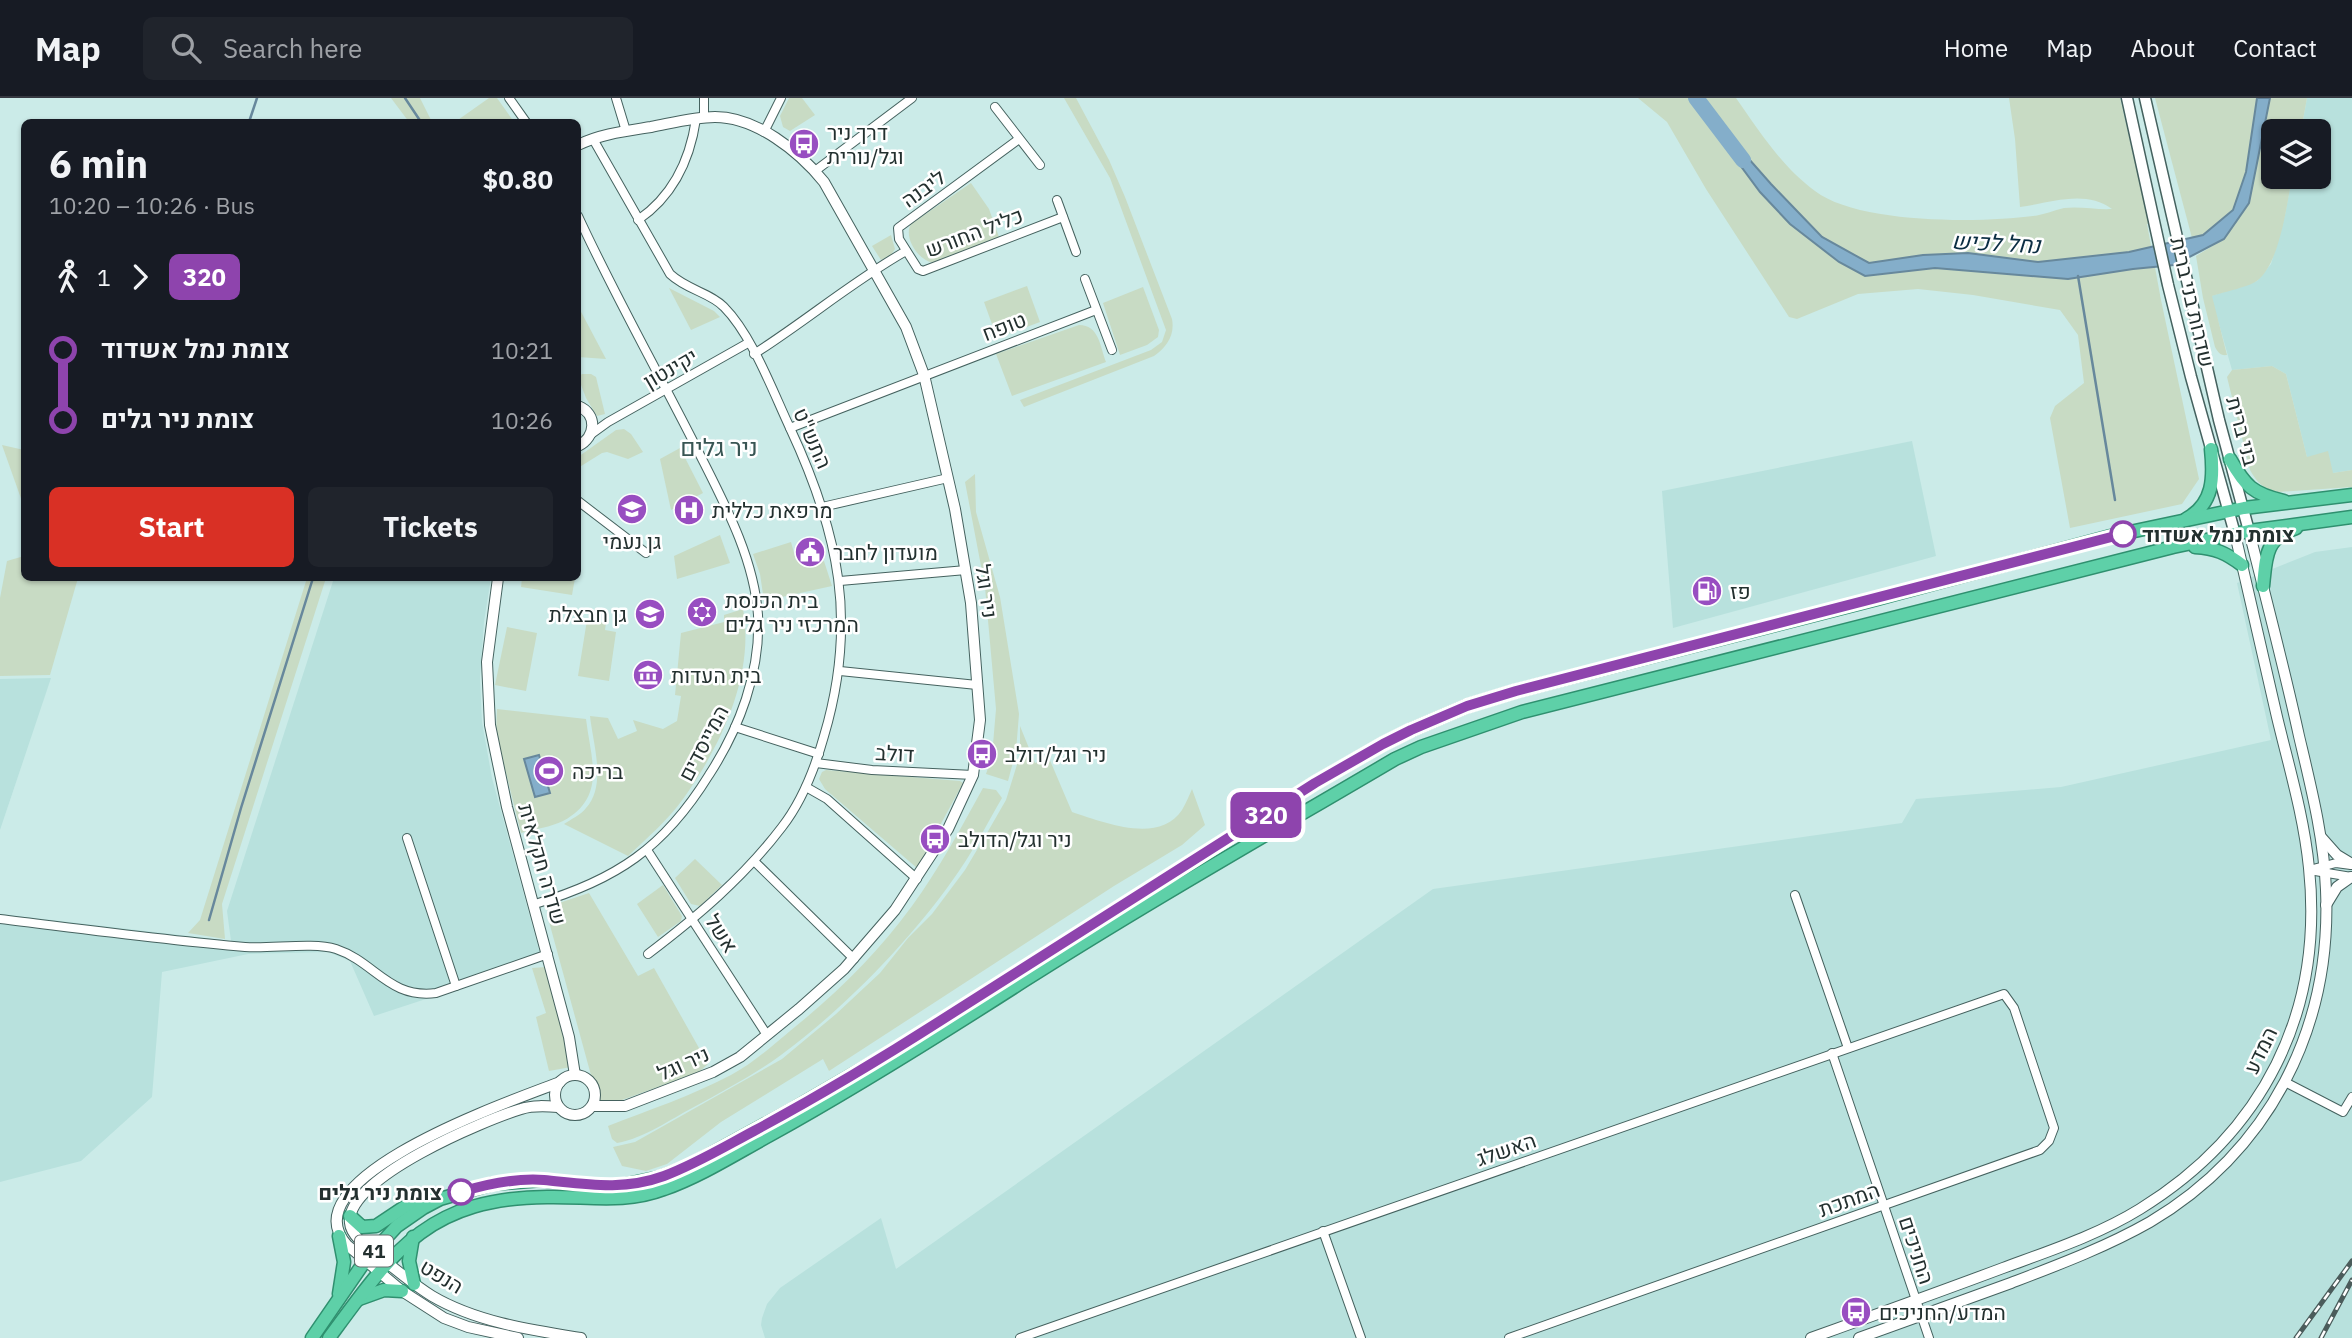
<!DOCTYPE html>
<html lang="en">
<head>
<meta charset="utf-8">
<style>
  body { margin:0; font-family:"IBM Plex Sans",Heebo,sans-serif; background:#20242c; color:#f1f3f6; height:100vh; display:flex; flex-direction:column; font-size:26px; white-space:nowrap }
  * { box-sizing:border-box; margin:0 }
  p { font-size:23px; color:#9ea1a6 }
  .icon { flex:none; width:38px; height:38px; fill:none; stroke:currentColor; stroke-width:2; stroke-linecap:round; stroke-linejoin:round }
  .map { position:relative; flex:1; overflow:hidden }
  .side { position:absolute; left:21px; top:21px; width:560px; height:462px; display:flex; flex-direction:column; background:#171b24; border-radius:10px; box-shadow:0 2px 5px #0004 }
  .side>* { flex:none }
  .badge { padding:0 14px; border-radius:10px; font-size:24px; line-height:46px }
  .controls { position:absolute; left:2261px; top:21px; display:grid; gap:14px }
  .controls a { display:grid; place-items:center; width:70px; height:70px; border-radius:10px; background:#171b24; box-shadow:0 2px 5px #0004; font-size:35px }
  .map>.badge { position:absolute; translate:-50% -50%; box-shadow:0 0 0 4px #fff }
  .legs { display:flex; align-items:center; gap:10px; height:77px; padding:0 28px; font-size:23px }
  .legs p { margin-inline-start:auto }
  .overview { display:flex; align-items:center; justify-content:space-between; height:119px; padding:0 28px }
  h1 { font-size:38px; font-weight:800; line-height:52px }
  .button { display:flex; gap:14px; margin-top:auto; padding:14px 28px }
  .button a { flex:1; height:80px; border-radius:10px; background:#d93025; color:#fff; font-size:28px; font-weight:800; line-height:80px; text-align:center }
  .button a+a { background:#20242c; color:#f1f3f6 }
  ul { padding:0 28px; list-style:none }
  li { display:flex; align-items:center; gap:24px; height:70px; font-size:26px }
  li i { display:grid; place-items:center; width:10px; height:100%; margin:0 9px; background:currentColor }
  li i::after { content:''; width:18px; height:18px; margin:-9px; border:5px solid; border-radius:50%; background:#171b24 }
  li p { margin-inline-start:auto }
  li:first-child i { background:linear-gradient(#0000 50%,currentColor 0) }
  li:last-child i { background:linear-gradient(currentColor 50%,#0000 0) }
  header { display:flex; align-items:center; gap:42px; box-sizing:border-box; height:98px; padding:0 35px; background:#171b24; border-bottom:2px solid #363941 }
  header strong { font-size:33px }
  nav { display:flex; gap:38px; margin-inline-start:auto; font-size:24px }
  .search { width:490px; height:63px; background:#20242c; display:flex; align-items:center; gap:18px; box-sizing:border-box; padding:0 24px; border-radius:10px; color:#9ea1a6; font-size:26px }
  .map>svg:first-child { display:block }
</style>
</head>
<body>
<header>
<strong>Map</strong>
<div class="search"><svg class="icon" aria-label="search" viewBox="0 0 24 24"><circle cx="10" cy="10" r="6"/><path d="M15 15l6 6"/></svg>Search here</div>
<nav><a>Home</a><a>Map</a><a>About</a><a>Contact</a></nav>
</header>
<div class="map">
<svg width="2352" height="1240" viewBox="0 0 2352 1240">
  <rect width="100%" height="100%" fill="#cbebe8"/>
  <g fill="#b8e1dd">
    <polygon points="2307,0 2352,0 2352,372 2333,375 2307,359 2286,276 2272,268 2232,272 2211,198 2257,183 2271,166 2285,117 2292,79 2319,79 2319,33 2301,33"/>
    <polygon points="1912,343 1936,458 1673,530 1662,393"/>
    <polygon points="2352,449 2352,1240 765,1240 761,1227 762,1220 767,1206 780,1190 881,1120 896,1171 1433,791 1902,725 1916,701 2061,689 2271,642 2237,485 2315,454"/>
    <polygon points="334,480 491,480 484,524 480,579 482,624 492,680 542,863 374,918 350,863 328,854 248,856 162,874 152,999 81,1063 0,1084 0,816 231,843 227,813"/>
    <polygon points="51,580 0,732 0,581"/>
  </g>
  <g fill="#c8dbc4">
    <polygon points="391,0 420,0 432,24 409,24"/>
    <polygon points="489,0 497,0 514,24 455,24"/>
    <polygon points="789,0 802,0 815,17 790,33 783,29 780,18"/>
    <path d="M1064,0H1076L1109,62L1125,99L1172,221C1175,237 1167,249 1154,258L1024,309L1020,302L1151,252L1162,244L1166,232L1110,80Z"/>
    <path d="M1638,0H1736C1760,34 1781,68 1815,93C1858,126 1980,125 2033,118C2044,117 2054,112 2064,110C2080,108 2097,112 2112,111C2085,91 2050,105 2020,109L2015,41L2009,0H2120L2149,126H2147L2161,202L2199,381L2182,406L2070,430L2050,320L2055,308L2084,285L2078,237L2060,212L1973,197L1918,191L1858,196L1797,221L1789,219L1706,91L1667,24Z"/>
    <polygon points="2155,0 2257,0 2246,74 2233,112 2203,137 2192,140"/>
    <path d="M2270,0H2307L2301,33H2273V79H2292C2287,106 2280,164 2258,182C2250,189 2223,194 2212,198L2227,257C2220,258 2218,254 2215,249L2203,200L2196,158L2224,141L2249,105Z"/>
    <path d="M971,85L989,111L999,139L933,165C918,162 903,139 911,126Z"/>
    <polygon points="891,137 895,151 891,157 881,162 872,148"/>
    <polygon points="1027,188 1040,224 997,240 984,204"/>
    <polygon points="1143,189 1159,232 1158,239 1147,247 1120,257 1103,205"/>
    <polygon points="669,190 714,213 720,219 691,232"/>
    <polygon points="578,208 606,261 578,259"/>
    <path d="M1079,227C1099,227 1100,248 1106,264L1012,298L996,256Z"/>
    <path d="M2272,268L2286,276L2307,359L2328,353L2333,375L2352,372V389L2278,394C2264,391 2257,385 2250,372L2227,279L2232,272Z"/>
    <polygon points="582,276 591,276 596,279 605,316 597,318 586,300 578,279"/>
    <polygon points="624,331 631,336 643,354 628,361 607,354 602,355 578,370 578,359 616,332"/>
    <polygon points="2,347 24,352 24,409"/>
    <polygon points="680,350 703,395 671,412 660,361"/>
    <polygon points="975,376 976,414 1000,499 1019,616 1016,653 1008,683 986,676 992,658 996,611 985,489 965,384"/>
    <polygon points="720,437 730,465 677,481 674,458"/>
    <polygon points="791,444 796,462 805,465 824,463 832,488 764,503 760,476 753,456"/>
    <polygon points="24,458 24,480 78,480 50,577 0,578 0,500 7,463"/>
    <polygon points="307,480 326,480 222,806 225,841 188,835 200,822"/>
    <polygon points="522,480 575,480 572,497 521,489"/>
    <path d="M743,511C755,576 721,648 683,701C668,722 647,740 628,758L564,726C571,721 581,717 586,710C607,687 593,646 590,618L608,620L618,641L637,633L633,622L663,631L677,623L681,598L675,597L681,535L724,524V517Z"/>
    <polygon points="587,522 606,525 605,532 616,534 609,583 578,578"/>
    <polygon points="507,529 537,535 526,593 495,587"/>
    <path d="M497,611L586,621C591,662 607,699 563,723C551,729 535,731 521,735L496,635Z"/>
    <path d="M1020,628L1035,665L1049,660L1072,714C1103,724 1159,747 1182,712C1186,705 1189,698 1192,691L1205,727L1182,747L1114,788L829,973L823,961L721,1024L667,1066L646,1073L622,1068L613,1049L635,1044L782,961L836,916L880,875L908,840L932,816L965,772L987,735L1006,702L1020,657Z"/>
    <polygon points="826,672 960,683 963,685 917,770 825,691 819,681 822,674"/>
    <path d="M983,690L996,692L1002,700C988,724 975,750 959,773C915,838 844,911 781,957C754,977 723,993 694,1009C669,1022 645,1040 617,1045L612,1041L608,1028C649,1012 691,998 731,977C752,966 772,948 790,933C836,896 878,855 912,808C939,771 961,730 983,690Z"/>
    <polygon points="695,761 722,787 700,808 691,806 675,780"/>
    <polygon points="663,787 682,818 681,823 658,839 637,806"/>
    <polygon points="589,795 638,878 654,870 708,966 699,974 600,1010 548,820 547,809"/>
    <polygon points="546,869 571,969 549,973 536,919 546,915 532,870"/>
  </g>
  <g fill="#84aeca" stroke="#67889c" stroke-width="2">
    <polygon points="2257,0 2270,0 2249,105 2224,141 2174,167 2133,171 2068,181 1935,170 1865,178 1839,164 1790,126 1760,94 1726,48 1734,44 1771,86 1822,139 1869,165 1923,157 1968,155 2038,164 2129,154 2203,137 2233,112 2246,74"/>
    <polygon points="539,657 550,695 535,699 524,661"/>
  </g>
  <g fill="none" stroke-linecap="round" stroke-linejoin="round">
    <g stroke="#67889c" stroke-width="2.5">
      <polyline points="405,0 421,24"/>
      <polyline points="249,24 257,0"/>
      <polyline points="2078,178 2115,402"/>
      <polyline points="209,822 241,710 313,480"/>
    </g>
    <polyline stroke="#84aeca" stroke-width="16" points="1696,0 1743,62"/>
    <g stroke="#45625f" stroke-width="10">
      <g id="minor">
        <polyline points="509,0 526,24"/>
        <polyline points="616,0 626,33"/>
        <polyline points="995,9 1040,67"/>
        <polyline points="704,20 704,0"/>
        <polyline points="764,34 781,0"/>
        <path d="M593,41L670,176C687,192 711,195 724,209C752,237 773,294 790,330C839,435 858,524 824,638C815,670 803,702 782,729C744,779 698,818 648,856"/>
        <polyline points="1019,41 898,130 899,141 918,171 923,173 1063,119"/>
        <polyline points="815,73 912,0"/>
        <polyline points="1057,102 1076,154"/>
        <path d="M638,122C673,98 690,62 696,21"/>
        <polyline points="1085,181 1112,252"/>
        <path d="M754,256C806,223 853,183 906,153"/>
        <polyline points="790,330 1096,212"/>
        <polyline points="590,337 608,324 748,245"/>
        <polyline points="578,403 646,455"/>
        <polyline points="822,409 948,380"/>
        <polyline points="840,483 966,472"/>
        <polyline points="840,573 977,587"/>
        <polyline points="735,629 819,656"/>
        <polyline points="816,665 872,672 973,677"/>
        <polyline points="806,689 827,701 917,781"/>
        <polyline points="407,740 456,888"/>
        <polyline points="647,752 767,937"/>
        <polyline points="754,763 854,861"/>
        <polyline points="2309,772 2336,765 2351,767"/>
        <polyline points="2309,772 2352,779"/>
        <polyline points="1795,797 1848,950"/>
        <path d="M535,806C616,782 664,750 709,677C739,631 761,574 758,517C754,458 722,401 696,349C657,272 614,196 578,118"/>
        <path d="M0,821C82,831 163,842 245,849C271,851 313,844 336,851C375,864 389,901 436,895L548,856"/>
        <polyline points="1832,955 1929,1240"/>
        <polyline points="2285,984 2343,1014 2352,999"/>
        <polyline points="1323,1133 1361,1240"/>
        <polyline points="1020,1240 2004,896 2014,910 2054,1030 2049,1043 2040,1052 1509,1240"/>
      </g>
    </g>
    <g stroke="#45625f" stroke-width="12">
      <g id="tertiary">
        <path d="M578,47C600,36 626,33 651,29C672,25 694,19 715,19C756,19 799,53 824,84L906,229L924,277L955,411L971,505L980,622L973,677L948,731L895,812L844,871L799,911L740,959L713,974L625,1008H593"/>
        <path d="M578,308C598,316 596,339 578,348"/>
        <polyline points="498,480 487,564 490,627 507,709 569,939 575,977"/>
        <polyline points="2321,739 2337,757 2352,766"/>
        <polyline points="2326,807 2337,789 2351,779"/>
        <circle cx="575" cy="997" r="20"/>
        <path d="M558,1009C546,1008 533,1007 521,1011C485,1022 345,1080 350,1125C351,1139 371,1152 381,1160C398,1173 414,1187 432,1198C476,1224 531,1232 581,1240"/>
        <path d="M518,1240L468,1229L444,1220L402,1193L347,1147C285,1079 520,1000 560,984"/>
        <path d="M1811,1240C1875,1217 1939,1194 2003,1170C2049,1153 2098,1137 2140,1111C2263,1035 2324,915 2309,770C2304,719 2289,669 2277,619C2263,558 2249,497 2235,436"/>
        <path d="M1859,1240C1910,1222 1960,1203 2011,1185C2058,1167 2106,1149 2150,1124C2269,1053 2332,931 2326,792C2324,740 2311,689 2299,638C2284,569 2266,501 2249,433"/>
      </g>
    </g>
    <g stroke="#45625f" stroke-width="13">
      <g id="secondary">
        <polyline points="2127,0 2168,187 2191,279 2235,436"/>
        <polyline points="2145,0 2219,322 2249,433"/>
      </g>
    </g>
    <g stroke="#2f906f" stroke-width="15">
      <g id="trunk">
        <path d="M2230,361C2245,388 2253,396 2284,403"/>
        <path d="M2186,421C2214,406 2214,379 2211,351"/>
        <path d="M2195,449C2215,450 2226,455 2242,467"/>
        <path d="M2263,488C2266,459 2265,440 2296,430"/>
        <polyline points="350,1118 362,1129 376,1128 412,1104 436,1097"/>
        <polyline points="413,1139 409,1163 414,1186"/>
        <polyline points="339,1196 344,1164 339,1138"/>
        <polyline points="359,1201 384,1192 402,1193"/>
        <polyline points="312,1240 365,1163 397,1128 423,1110 440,1101 492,1086 542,1082 595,1089 618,1088 661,1079 687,1069 793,1011 900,949 1315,685 1383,646 1411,632 1467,608 1516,593 1877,501 2111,438 2244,410 2352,397"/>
        <path d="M329,1240C393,1153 428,1100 547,1099C587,1098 625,1106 664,1091C701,1078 735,1056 770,1037C857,989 941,936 1025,882C1146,805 1271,734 1395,661L1421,649L1522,614L2173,449L2249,433L2352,419"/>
      </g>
    </g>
    <use href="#minor" stroke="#fff" stroke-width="8"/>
    <use href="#tertiary" stroke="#fff" stroke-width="10"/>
    <use href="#secondary" stroke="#fff" stroke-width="10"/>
    <use href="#trunk" stroke="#5ed0a8" stroke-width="12"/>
    <g stroke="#4b5c5b" stroke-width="5">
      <g id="rail">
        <polyline points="2296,1240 2352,1163"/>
        <polyline points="2321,1240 2352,1182"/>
      </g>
    </g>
    <use href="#rail" stroke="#fff" stroke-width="2.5" stroke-dasharray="8" stroke-linecap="butt"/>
  </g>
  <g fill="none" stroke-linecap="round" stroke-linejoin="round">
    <g stroke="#fff" stroke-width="16">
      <path id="line-1" d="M461,1094C487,1086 517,1080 544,1082C586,1086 623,1093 664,1078C696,1066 724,1049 754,1033C817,999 879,962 940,923C1066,844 1191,765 1315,685L1383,646L1411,632L1467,608L1516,593L2123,436"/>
    </g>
    <use href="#line-1" stroke="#8e44ad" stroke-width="10"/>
  </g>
  <defs>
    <g id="bus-disc" transform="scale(1.575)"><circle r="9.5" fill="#984ec1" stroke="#fff"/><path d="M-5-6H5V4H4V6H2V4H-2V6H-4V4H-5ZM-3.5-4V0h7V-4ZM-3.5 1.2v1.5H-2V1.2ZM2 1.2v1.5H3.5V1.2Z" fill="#fff"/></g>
    <g id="school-disc" transform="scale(1.575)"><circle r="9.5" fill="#984ec1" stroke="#fff"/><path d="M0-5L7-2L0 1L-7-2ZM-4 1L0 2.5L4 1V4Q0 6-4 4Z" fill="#fff"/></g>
    <g id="hospital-disc" transform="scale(1.575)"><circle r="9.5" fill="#984ec1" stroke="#fff"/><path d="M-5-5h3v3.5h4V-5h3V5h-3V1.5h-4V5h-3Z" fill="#fff"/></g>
    <g id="civic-disc" transform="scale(1.575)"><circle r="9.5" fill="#984ec1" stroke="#fff"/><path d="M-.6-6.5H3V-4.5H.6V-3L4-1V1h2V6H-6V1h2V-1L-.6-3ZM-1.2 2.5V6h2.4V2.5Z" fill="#fff"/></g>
    <g id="fuel-disc" transform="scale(1.575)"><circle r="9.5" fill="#984ec1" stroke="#fff"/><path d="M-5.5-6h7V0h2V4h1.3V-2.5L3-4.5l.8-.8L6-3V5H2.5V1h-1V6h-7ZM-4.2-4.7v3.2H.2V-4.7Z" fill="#fff"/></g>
    <g id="synagogue-disc" transform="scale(1.575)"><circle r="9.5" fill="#984ec1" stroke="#fff"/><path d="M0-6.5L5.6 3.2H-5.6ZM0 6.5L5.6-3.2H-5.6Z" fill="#fff"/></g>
    <g id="museum-disc" transform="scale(1.575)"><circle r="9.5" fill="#984ec1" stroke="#fff"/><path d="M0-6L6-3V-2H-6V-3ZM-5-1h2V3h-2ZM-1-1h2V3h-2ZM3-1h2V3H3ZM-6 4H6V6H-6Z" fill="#fff"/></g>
    <g id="stadium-disc" transform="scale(1.575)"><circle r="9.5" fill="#984ec1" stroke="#fff"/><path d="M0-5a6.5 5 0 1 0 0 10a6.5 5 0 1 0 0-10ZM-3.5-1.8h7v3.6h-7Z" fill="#fff"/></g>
  </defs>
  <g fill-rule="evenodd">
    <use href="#bus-disc" x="804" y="46"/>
    <use href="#school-disc" x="632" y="411"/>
    <use href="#hospital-disc" x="689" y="412"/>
    <use href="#civic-disc" x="810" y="454"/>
    <use href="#fuel-disc" x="1707" y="493"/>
    <use href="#synagogue-disc" x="702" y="514"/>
    <use href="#school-disc" x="650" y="516"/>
    <use href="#museum-disc" x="648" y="577"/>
    <use href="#bus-disc" x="982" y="656"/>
    <use href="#stadium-disc" x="549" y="673"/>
    <use href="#bus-disc" x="935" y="741"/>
    <use href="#bus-disc" x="1856" y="1214"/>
  </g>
  <g fill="#fff" stroke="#8e44ad" stroke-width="3.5">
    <circle cx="2123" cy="436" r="12"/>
    <circle cx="461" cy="1094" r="12"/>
  </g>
  <g text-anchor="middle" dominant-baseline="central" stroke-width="5" stroke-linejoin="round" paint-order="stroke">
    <rect fill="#fff" stroke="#656e6d" stroke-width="2" x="355" y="1137.5" width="38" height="31" rx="5"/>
    <g font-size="19" font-weight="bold" fill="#23302f">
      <text x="374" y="1153">41</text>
    </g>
    <g font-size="21" fill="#23302f" stroke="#fff" text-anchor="start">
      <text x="827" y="34">דרך ניר<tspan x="827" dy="24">וגל/נורית</tspan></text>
      <text x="712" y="412">מרפאת כללית</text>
      <text x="632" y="443" text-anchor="middle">גן נעמי</text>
      <text x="833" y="454">מועדון לחבר</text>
      <text x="1730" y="493">פז</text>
      <text x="725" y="502">בית הכנסת<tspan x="725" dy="24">המרכזי ניר גלים</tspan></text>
      <text x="627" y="516" text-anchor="end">גן חבצלת</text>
      <text x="671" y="577">בית העדות</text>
      <text x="1005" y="656">ניר וגל/דולב</text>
      <text x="572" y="673">בריכה</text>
      <text x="958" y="741">ניר וגל/הדולב</text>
      <text x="1879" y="1214">המדע/החניכים</text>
    </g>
    <g font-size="21" fill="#23302f" stroke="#fff">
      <text transform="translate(923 90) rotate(-36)">ליבנה</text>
      <text transform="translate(974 134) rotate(-21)">כליל החורש</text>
      <text transform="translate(2193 204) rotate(77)">שדרות בני ברית</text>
      <text transform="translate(1004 228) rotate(-21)">טופח</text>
      <text transform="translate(670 270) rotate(-30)">יקינטון</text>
      <text transform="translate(2243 333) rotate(75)">בני ברית</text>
      <text transform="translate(813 340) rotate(66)">התש"ט</text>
      <text transform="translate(987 493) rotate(82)">ניר וגל</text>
      <text transform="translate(703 645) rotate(-62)">המייסדים</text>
      <text transform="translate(895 655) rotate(3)">דולב</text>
      <text transform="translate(543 766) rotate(74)">שדרה חקלאית</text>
      <text transform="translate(722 835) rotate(57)">אשל</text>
      <text transform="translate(2260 952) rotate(-64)">המדע</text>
      <text transform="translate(683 965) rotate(-24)">ניר וגל</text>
      <text transform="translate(1506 1051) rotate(-19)">האשלג</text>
      <text transform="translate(1849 1101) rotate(-20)">המתכת</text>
      <text transform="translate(1917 1152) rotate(72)">החניכים</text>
      <text transform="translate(442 1178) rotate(31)">הנפט</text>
    </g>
    <g font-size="21" font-weight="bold" fill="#23302f" stroke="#fff" text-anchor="start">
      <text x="2142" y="436">צומת נמל אשדוד</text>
      <text x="442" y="1094" text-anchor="end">צומת ניר גלים</text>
    </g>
    <g font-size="23" font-style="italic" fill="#0b2e43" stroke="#fff">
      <text transform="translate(1996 144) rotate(3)">נחל לכיש</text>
    </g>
    <g font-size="24" fill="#385553" stroke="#fff">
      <text x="719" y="349">ניר גלים</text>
    </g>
  </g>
</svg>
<div class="controls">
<a><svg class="icon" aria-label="layers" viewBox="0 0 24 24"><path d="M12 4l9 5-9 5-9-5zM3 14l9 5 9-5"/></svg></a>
</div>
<b class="badge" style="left:1266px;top:717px;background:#8e44ad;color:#fff">320</b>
<section class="side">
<div class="overview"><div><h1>6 min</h1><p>10:20 – 10:26 · Bus</p></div><b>$0.80</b></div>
<div class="legs"><svg class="icon" aria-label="walk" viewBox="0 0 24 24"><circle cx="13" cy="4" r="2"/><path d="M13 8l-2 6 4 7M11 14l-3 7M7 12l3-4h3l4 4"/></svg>1<svg class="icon" aria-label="forward" viewBox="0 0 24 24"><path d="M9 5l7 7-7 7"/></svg><b class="badge" style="background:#8e44ad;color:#fff">320</b></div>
<ul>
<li><i style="color:#8e44ad"></i><b>צומת נמל אשדוד</b><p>10:21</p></li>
<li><i style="color:#8e44ad"></i><b>צומת ניר גלים</b><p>10:26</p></li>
</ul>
<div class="button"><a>Start</a><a>Tickets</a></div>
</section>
</div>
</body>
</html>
